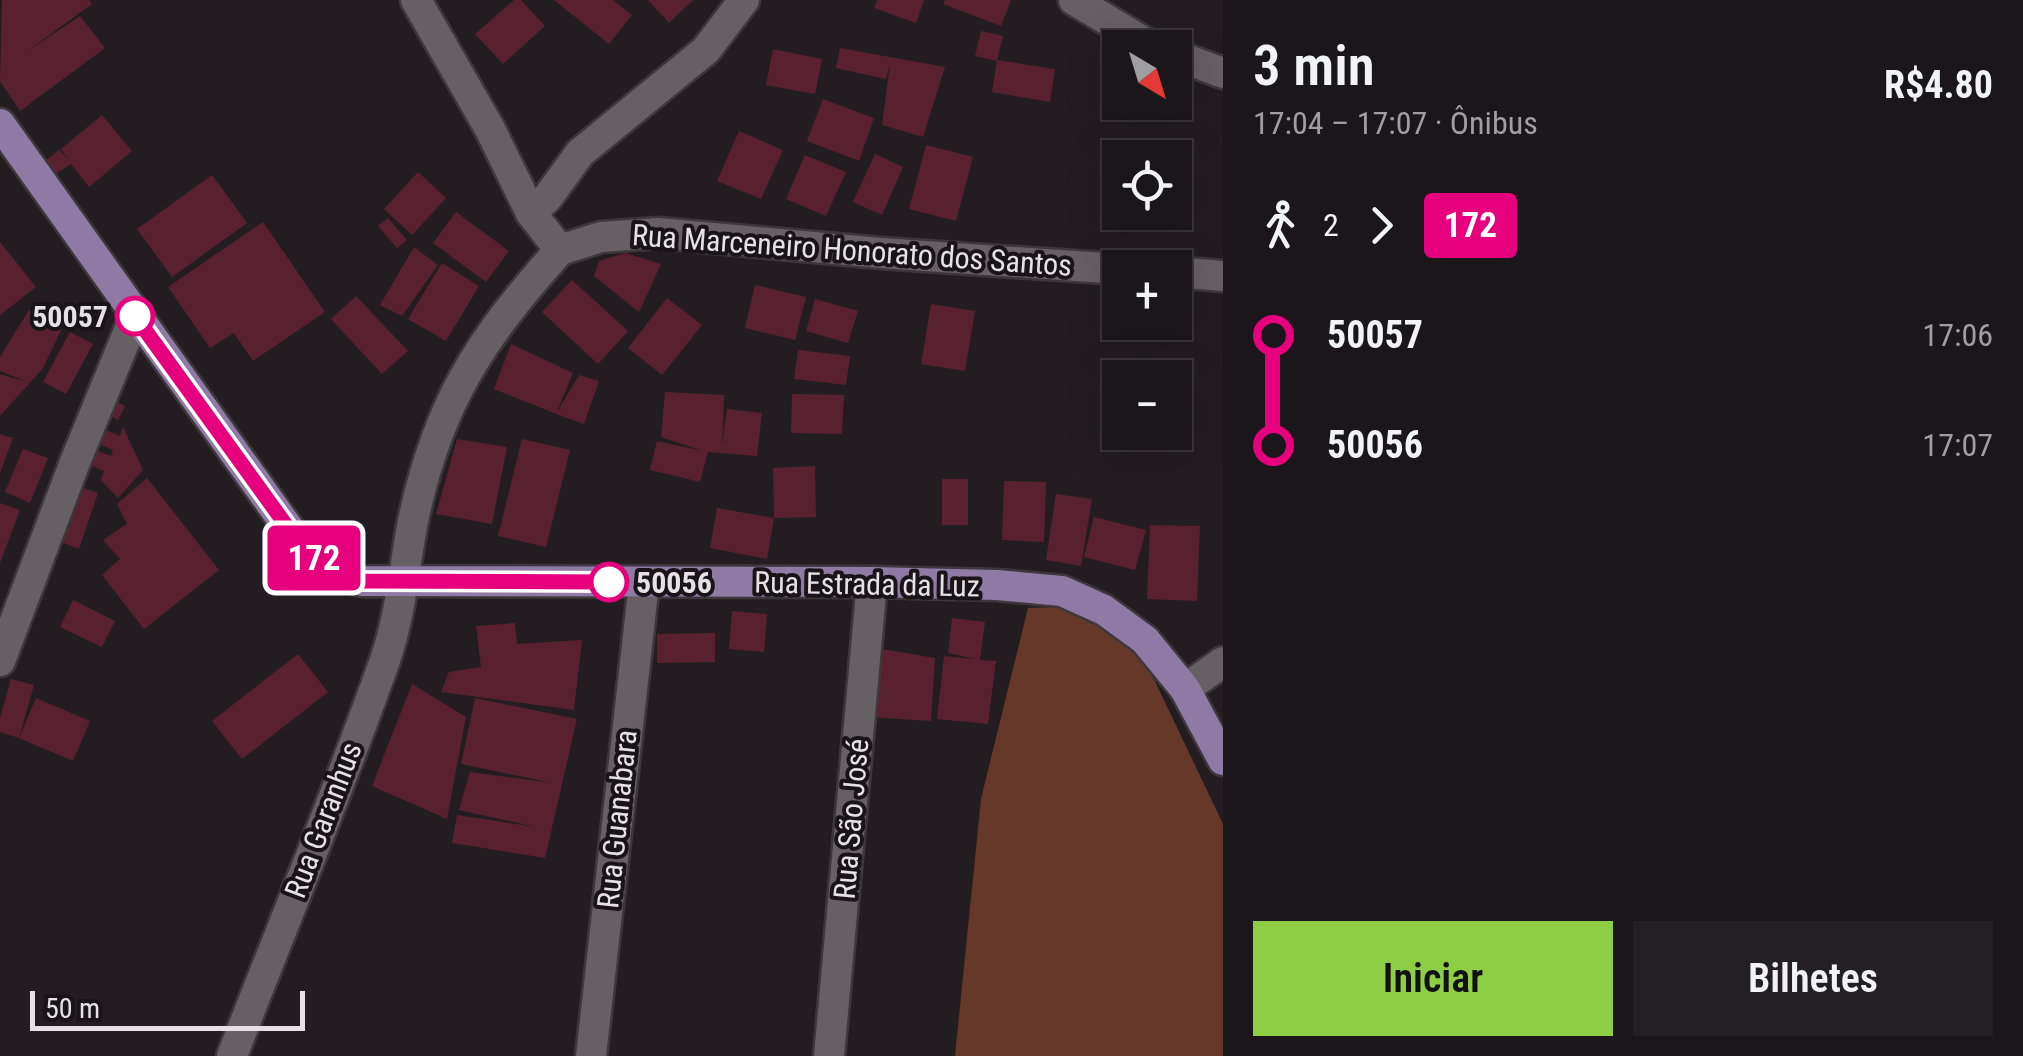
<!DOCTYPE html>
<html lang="pt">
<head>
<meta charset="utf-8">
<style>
  body { margin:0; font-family:"Roboto Condensed",sans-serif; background:#231f22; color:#f1f3f6; height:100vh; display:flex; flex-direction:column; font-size:38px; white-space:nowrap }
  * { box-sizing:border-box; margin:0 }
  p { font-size:32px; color:#9f9fa2 }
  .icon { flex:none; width:55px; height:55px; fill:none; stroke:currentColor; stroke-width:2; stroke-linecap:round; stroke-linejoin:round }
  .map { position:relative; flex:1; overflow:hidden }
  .drawer { display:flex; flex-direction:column; background:#1a1619; width:800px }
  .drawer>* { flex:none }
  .badge { padding:0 20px; border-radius:8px; font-size:35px; line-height:65px }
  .needle { width:65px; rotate:142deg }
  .fabs { position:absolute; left:1102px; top:30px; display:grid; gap:20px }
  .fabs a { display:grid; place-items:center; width:90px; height:90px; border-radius:0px; background:#1a1619; box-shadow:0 10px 40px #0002,0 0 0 2px #383538; font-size:50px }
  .scale { position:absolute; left:30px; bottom:25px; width:275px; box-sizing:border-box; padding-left:10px; border:5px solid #e5e1e4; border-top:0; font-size:28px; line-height:35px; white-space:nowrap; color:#e5e1e4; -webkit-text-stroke:8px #191418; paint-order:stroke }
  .map>.badge { position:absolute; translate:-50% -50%; box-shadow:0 0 0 5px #fff }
  .legs { display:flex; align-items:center; gap:15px; height:110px; padding:0 30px; font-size:32px }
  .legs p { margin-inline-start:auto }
  .headline { display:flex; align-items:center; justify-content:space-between; height:170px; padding:0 30px }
  h1 { font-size:55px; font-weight:600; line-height:75px }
  .action { display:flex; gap:20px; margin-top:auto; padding:20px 30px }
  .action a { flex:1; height:115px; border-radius:0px; background:#8dce44; color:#111; font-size:40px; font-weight:600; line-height:115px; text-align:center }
  .action a+a { background:#231f22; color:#f1f3f6 }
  ul { padding:0 30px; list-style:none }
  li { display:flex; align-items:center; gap:35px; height:110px; font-size:38px }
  li i { display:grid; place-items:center; width:15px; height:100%; margin:0 12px; background:currentColor }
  li i::after { content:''; width:25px; height:25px; margin:-12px; border:8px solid; border-radius:50%; background:#1a1619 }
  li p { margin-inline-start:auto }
  li:first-child i { background:linear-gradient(#0000 50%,currentColor 0) }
  li:last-child i { background:linear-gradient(currentColor 50%,#0000 0) }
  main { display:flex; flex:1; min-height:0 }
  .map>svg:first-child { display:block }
</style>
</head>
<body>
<main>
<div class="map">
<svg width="1223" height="1056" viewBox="0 0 1223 1056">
  <rect width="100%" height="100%" fill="#231d21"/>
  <polygon fill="#66382a" points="1086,606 1141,652 1223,824 1223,1056 955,1056 981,799 1028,608"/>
  <g fill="#592130">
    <polygon points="2,0 89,0 92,4 26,52 80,16 105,48 20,111 0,81"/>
    <polygon points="514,0 521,0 545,26 503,64 475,34"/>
    <polygon points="554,0 613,0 632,15 609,44"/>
    <polygon points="648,0 693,0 669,23"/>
    <polygon points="877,0 924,0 916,23 874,8"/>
    <polygon points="945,0 1011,0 1001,26 943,4"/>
    <polygon points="981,31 1003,36 997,61 975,56"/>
    <polygon points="840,48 945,67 923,137 882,125 890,64 886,79 836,68"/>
    <polygon points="773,49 822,59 815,94 766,85"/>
    <polygon points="997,60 1055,69 1050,102 992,92"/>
    <polygon points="823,99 874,118 859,161 807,141"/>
    <polygon points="102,115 132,151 89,187 71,164 56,174 45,161 59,150 69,160 61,149"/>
    <polygon points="739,131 783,150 761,199 717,181"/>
    <polygon points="926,145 973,157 956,221 909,209"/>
    <polygon points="875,154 903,167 882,215 853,202"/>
    <polygon points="805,155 846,172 826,216 786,199"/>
    <polygon points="418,172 446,198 412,235 384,209"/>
    <polygon points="212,175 247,223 172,277 137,229"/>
    <polygon points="456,212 509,251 486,282 433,243"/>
    <polygon points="388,218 407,240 397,248 378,226"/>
    <polygon points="263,222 325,312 253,361 234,333 210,348 168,287"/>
    <polygon points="0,242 36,287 0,315"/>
    <polygon points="414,247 438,265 402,316 380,305"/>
    <polygon points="625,253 661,264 639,312 594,276 599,261"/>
    <polygon points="442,263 479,286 446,341 408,319"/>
    <polygon points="572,280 628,331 598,364 542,312"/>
    <polygon points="755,285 806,297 795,340 745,328"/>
    <polygon points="356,296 408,351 382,374 331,319"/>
    <polygon points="667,298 702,325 662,375 628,348"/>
    <polygon points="815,299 858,311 848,343 806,331"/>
    <polygon points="931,304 975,311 965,371 921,364"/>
    <polygon points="29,310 62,328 43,368 0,416 0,374 27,382 0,371 0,357"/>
    <polygon points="70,332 93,344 66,394 43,382"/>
    <polygon points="511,344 573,373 556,414 579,375 599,381 584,424 559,415 494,389"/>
    <polygon points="798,350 850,356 846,385 794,379"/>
    <polygon points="665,392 724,395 722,446 727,409 762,413 757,456 708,452 700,482 650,470 657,441 703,451 661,437"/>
    <polygon points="792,394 844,395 842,434 791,433"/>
    <polygon points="105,396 125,406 118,420 98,409"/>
    <polygon points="96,426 120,436 123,427 143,470 118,498 101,480 104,471 80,461 87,447 111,456 113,450 90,440"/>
    <polygon points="0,434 13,438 0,473"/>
    <polygon points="457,439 507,447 492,524 436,514"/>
    <polygon points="522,439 570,450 546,547 498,536"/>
    <polygon points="23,449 48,458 30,503 5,492"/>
    <polygon points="815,466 816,517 774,518 773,468"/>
    <polygon points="147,478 219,570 144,629 102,575 120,559 103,540 127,524 117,504"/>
    <rect x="942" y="479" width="26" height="46"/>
    <polygon points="1004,481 1046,482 1044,542 1002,540"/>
    <polygon points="72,484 98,493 79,549 53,539"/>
    <polygon points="1056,494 1092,499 1081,566 1046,560"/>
    <polygon points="0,503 20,510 0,563"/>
    <polygon points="717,508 774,518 767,559 710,548"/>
    <polygon points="1094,517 1146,530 1135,570 1084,557"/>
    <polygon points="1150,525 1200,526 1197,601 1147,599"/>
    <polygon points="73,600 115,621 102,647 60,627"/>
    <polygon points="732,611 767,614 764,652 729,649"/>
    <polygon points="952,618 985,622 980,660 996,661 988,724 937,719 944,656 975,659 948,653"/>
    <polygon points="515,623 517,644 582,640 574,710 441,692 449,672 481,667 476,626"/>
    <polygon points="715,633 715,662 657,663 657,634"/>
    <polygon points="869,647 935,658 931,721 867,717"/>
    <polygon points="298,654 328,692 242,759 212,721"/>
    <polygon points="11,679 34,685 19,738 0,732 0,718"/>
    <polygon points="412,684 466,717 447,819 372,786"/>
    <polygon points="36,698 90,721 73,761 19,738"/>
    <polygon points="475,698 577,719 545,858 452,843 457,815 536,827 459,810 470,772 552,783 461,764"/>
  </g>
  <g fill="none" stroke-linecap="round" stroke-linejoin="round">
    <g stroke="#3c373b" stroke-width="35">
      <g id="minor">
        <polyline points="416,0 490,129 531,213 560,250 601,237 658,233 881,253 1120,269"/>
        <polyline points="1074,0 1154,48"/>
        <polyline points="1175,55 1223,73"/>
        <polyline points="531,213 548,197 580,153 706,50 744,0"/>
        <polyline points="1175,272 1223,276"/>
        <polyline points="0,661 75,462 135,316"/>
        <polyline points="1185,689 1223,662"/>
        <path d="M232,1056C283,924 338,793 385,660C400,617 404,570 412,526C436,406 479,340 560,250"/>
        <polyline points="591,1056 644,583"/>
        <polyline points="829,1056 872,582"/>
      </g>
    </g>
    <g stroke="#3c373b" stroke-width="35">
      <polyline id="major" points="0,124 304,550 343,575 362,581 872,582 997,585 1062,591 1104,610 1145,640 1185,689 1223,760"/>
    </g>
    <use href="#minor" stroke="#665f64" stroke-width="30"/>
    <use href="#major" stroke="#8e7aa4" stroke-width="30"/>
  </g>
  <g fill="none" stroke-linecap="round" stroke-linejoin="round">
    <g stroke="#fff" stroke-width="22">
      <polyline id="line-1" points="135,316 304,550 326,566 362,581 609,582"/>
    </g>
    <use href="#line-1" stroke="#e6007e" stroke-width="15"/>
  </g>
  <g fill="#fff" stroke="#e6007e" stroke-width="5">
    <circle cx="135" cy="316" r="18"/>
    <circle cx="609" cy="582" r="18"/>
  </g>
  <g text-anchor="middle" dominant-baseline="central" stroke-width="8" stroke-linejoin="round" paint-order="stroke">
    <g font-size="30" fill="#e5e1e4" stroke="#191418">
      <text transform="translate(852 250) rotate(4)">Rua Marceneiro Honorato dos Santos</text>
      <text transform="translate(867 584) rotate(1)">Rua Estrada da Luz</text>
      <text transform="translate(617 819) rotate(-84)">Rua Guanabara</text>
      <text transform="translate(851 819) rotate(-85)">Rua São José</text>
      <text transform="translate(323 820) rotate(-69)">Rua Garanhus</text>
    </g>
    <g font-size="30" font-weight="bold" fill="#e5e1e4" stroke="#191418" text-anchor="end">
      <text x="108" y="316">50057</text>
      <text x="636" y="582" text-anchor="start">50056</text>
    </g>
  </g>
</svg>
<div class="fabs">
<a><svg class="needle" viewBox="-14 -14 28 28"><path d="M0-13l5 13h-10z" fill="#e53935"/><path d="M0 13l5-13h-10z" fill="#9f9fa2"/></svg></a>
<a><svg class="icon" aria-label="locate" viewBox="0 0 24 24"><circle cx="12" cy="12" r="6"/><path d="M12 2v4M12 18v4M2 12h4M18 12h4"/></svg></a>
<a>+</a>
<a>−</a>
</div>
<div class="scale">50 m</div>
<b class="badge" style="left:314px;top:558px;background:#e6007e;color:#fff">172</b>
</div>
<section class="drawer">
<div class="headline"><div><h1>3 min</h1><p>17:04 – 17:07 · Ônibus</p></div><b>R$4.80</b></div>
<div class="legs"><svg class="icon" aria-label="walk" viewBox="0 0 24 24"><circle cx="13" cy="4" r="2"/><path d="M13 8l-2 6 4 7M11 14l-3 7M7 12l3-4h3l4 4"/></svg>2<svg class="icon" aria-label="forward" viewBox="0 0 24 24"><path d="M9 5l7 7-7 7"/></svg><b class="badge" style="background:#e6007e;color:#fff">172</b></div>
<ul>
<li><i style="color:#e6007e"></i><b>50057</b><p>17:06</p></li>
<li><i style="color:#e6007e"></i><b>50056</b><p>17:07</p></li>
</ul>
<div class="action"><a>Iniciar</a><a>Bilhetes</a></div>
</section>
</main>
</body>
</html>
